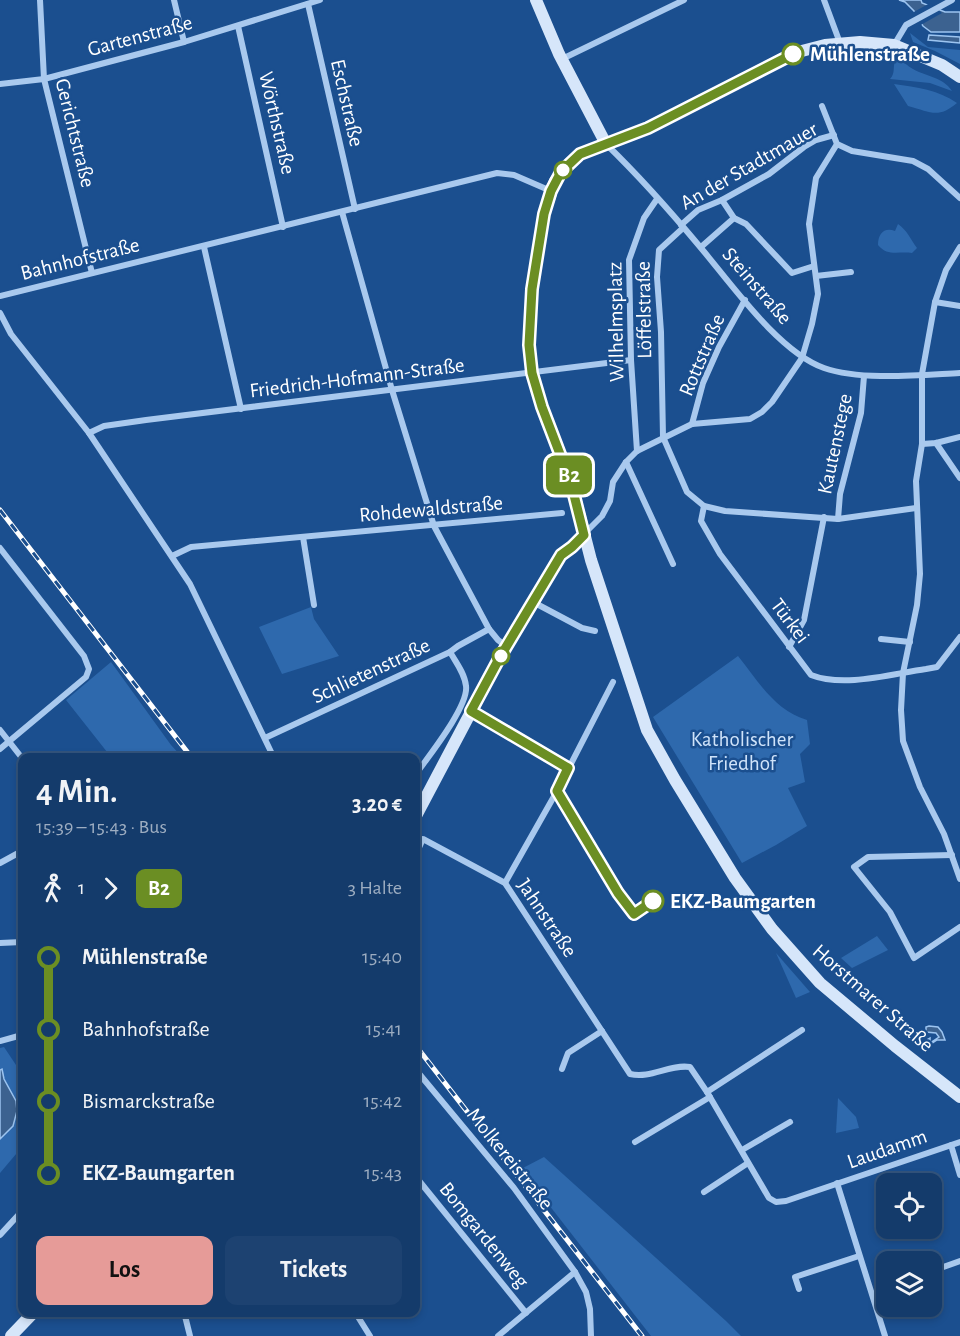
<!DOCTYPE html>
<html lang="de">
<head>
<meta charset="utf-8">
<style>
  body { margin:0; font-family:"Alegreya Sans",sans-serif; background:#1d4271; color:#f1f3f6; height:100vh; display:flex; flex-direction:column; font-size:22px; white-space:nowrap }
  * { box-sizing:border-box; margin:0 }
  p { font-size:20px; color:#9dadc1 }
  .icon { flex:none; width:33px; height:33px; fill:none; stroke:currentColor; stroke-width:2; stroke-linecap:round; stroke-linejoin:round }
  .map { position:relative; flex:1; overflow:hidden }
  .side { position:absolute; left:18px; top:753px; width:402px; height:564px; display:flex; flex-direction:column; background:#143b6b; border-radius:12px; box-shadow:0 3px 9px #0003,0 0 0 2px #33557e }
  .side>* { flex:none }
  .badge { padding:0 12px; border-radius:9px; font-size:21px; line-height:39px }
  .fabs { position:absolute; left:876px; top:1173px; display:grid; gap:12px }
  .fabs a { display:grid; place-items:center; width:66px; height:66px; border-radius:12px; background:#143b6b; box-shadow:0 3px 9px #0003,0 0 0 2px #33557e; font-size:30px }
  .map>.badge { position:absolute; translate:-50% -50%; box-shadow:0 0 0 3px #fff }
  .legs { display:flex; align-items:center; gap:9px; height:66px; padding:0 18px; font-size:20px }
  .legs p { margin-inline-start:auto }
  .overview { display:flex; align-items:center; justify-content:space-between; height:102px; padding:0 18px }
  h1 { font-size:33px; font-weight:700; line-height:45px }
  .button { display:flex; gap:12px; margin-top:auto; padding:12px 18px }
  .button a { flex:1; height:69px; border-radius:12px; background:#e69b98; color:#111; font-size:24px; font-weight:700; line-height:69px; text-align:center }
  .button a+a { background:#1d4271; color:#f1f3f6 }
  ul { padding:0 18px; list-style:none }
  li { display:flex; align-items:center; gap:21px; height:72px; font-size:22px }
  li i { display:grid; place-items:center; width:9px; height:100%; margin:0 8px; background:currentColor }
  li i::after { content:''; width:15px; height:15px; margin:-8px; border:4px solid; border-radius:50%; background:#143b6b }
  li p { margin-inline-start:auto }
  li:first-child i { background:linear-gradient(#0000 50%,currentColor 0) }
  li:last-child i { background:linear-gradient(currentColor 50%,#0000 0) }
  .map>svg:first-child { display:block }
</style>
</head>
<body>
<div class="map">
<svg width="960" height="1336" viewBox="0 0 960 1336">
  <rect width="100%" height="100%" fill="#1b4f8f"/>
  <g fill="#2e69ad">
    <polygon points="910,33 928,47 960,50 960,64 935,51 913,42"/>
    <path d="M896,59C904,61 907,66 913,69C927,77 943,77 952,91L930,83L890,79C896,73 892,66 896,59Z"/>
    <path d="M894,84C917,87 938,90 957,103C938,119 931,112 908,106Z"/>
    <path d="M898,224C907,230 911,240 917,248L912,253C898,251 888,257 878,245C878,234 884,227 895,231Z"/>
    <polygon points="311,607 314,619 339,656 282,674 259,627"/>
    <path d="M738,656C758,681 775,711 807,720L810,744L800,754L805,782L788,788L807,826L776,845L742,863L653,717Z"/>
    <polygon points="111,662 171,745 182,757 111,757 66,700"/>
    <polygon points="877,936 888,950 852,968 841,958"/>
    <polygon points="776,953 810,992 796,998"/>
    <polygon points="4,1047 22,1074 22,1147 0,1173 0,1048"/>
    <polygon points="838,1098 856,1117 859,1128 836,1133"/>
    <polygon points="544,1157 726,1321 741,1336 651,1336 521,1169"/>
  </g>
  <g fill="#3c6290" stroke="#9cc4f0" stroke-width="1.5">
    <polygon points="899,0 921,0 922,3 945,12 960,12 960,32 931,32 923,26 914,11 905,2"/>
    <polygon points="929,35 960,37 960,43 928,40"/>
    <polygon points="929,1026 938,1027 942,1032 945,1040 937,1040 925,1048 924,1046 925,1041 930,1038 930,1043 939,1037 936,1033 926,1032 926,1027"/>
    <polygon points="2,1069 4,1079 16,1101 17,1111 13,1126 0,1139 0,1070"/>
  </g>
  <polygon fill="#1b4f8f" points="930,3 942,13 919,26 912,13"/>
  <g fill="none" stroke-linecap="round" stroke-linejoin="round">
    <g stroke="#a9c9ee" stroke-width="6">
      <polyline points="40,0 44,79 92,273"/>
      <polyline points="174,0 184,42"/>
      <polyline points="824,0 840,43"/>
      <polyline points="308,4 355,209"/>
      <polyline points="238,26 283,227"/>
      <polyline points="894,45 906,25 952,0"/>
      <polyline points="562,59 684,0"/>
      <polyline points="0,84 44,79 184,42 320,0"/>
      <polyline points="822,106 837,144 852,151 913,161 928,169 960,198"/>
      <path d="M606,144C639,176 671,212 701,248C732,285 779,352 824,368C861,381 920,375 960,373"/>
      <polyline points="722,200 734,218 746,224 792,273 814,266"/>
      <polyline points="342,212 392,390 434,526 489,629 498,640 506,646"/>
      <polyline points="681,225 698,210 722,200 769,174 804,147 816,140 834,135"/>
      <polyline points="683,228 659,250 657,277 661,332 663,437 687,492 704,506 725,511 838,519 916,508"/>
      <polyline points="204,247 241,409"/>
      <polyline points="701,247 734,218"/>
      <polyline points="960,247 946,270 935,302 922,374 922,444 916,481 920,574 917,605 903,673 901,710 903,741 920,787 944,834 960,879"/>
      <polyline points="816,276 851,272"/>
      <polyline points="0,296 497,173 514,175 551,191"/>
      <polyline points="935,302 960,306"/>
      <polyline points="0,313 11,334 89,433 190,584 274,758"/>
      <polyline points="692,424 703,383 719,347 745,300"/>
      <polyline points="89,433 104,426 146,420 631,360"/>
      <polyline points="936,443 960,478"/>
      <polyline points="922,444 936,443 960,437"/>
      <polyline points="637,451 631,360 629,260 644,218 657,199"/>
      <polyline points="626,462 673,564"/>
      <path d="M704,506L701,521L720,554L811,675C844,688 891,674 926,669L937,667L960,637"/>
      <polyline points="838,519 840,494 861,413 864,376"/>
      <polyline points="584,534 602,516 610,501 613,482 626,462 637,451 692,424 750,419 762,412 772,402 802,358 812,324 818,294 809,224 816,178 837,144"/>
      <polyline points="303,537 314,605"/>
      <polyline points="0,548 84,656 89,669 86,677 0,749"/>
      <polyline points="172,556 191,547 562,513"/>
      <polyline points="533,602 582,628 595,631"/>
      <polyline points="881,639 910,642"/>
      <polyline points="789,647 804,620 824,517"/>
      <polyline points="471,711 568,768"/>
      <polyline points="0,730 22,758"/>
      <polyline points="265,738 450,652 458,646 489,629"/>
      <path d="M416,774C428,757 469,706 466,686C465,674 456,662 450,652"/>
      <path d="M416,854L423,839L505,883L630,1074C651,1079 669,1064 690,1067L707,1092L769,1198L776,1202L786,1201L960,1142"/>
      <polyline points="952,855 868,857 854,867 890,912 914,958 960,927"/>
      <polyline points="0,863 22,851"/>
      <polyline points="505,883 557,791 613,682"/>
      <polyline points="0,943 22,942"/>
      <polyline points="0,1041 22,1035"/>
      <polyline points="562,1069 568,1053 602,1031"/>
      <polyline points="416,1070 514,1188 575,1272 586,1292 590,1309 591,1336"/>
      <polyline points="707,1092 802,1030"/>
      <polyline points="635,1142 710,1097"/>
      <polyline points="951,1145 960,1175"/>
      <polyline points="742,1150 790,1122"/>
      <polyline points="416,1177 526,1313"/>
      <polyline points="837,1183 885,1336"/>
      <polyline points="704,1192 748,1163"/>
      <polyline points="0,1235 22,1211"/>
      <polyline points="932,1271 960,1261"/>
      <polyline points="799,1289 795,1277 859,1256"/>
      <polyline points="184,1312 190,1336"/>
      <polyline points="355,1312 370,1336"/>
      <polyline points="498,1336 575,1272"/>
    </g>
    <g stroke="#d6e6fa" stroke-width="12">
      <polyline points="536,0 559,54 606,144"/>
      <polyline points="960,77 942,65 894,45 860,42 825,45 794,53 648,128 580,154 569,164 555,181 544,214 532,289 529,345 532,373 542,407 571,482 591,560 647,730 675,780 735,878 772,929 820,983 895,1046 960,1097"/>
      <polyline points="416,816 500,657 533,602 561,555 572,547 584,535"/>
      <polyline points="11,1336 34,1312"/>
    </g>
    <g stroke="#fff" stroke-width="5">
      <g id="rail">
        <polyline points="0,510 192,758"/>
        <polyline points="416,1046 642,1336"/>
      </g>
    </g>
    <use href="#rail" stroke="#1b4f8f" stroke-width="3" stroke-dasharray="9" stroke-linecap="butt"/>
  </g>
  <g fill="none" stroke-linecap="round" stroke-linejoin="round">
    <g stroke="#fff" stroke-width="14">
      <polyline id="line-1" points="653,901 634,914 618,893 557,791 568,768 471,711 500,657 561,555 572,547 584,535 571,483 542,407 532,373 529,345 532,289 544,214 551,191 561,172 580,154 648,128 793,54"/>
    </g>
    <use href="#line-1" stroke="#6b8e23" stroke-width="9"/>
  </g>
  <g fill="#fff" stroke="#6b8e23" stroke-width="3">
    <circle cx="793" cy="54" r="10"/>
    <circle cx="563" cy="170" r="8"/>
    <circle cx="501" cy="656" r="8"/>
    <circle cx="653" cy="901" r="10"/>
  </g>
  <g text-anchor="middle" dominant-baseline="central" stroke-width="5" stroke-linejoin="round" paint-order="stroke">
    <g font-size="21" fill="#fff" stroke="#1b4f8f">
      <text transform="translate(140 36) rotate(-15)">Gartenstraße</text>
      <text transform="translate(347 103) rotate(77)">Eschstraße</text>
      <text transform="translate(277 123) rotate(77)">Wörthstraße</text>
      <text transform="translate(75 133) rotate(76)">Gerichtstraße</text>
      <text transform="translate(749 166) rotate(-30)">An der Stadtmauer</text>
      <text transform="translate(80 259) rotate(-14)">Bahnhofstraße</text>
      <text transform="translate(757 286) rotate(49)">Steinstraße</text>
      <text transform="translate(644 310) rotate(-91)">Löffelstraße</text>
      <text transform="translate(616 322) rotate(-91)">Wilhelmsplatz</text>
      <text transform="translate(702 355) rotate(-67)">Rottstraße</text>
      <text transform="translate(357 378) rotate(-7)">Friedrich-Hofmann-Straße</text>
      <text transform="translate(835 444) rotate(-78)">Kautenstege</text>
      <text transform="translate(431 509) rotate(-5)">Rohdewaldstraße</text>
      <text transform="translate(790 621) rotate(53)">Türkei</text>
      <text transform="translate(371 671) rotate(-25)">Schlietenstraße</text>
      <text transform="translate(547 918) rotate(56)">Jahnstraße</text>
      <text transform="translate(873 998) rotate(41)">Horstmarer Straße</text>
      <text transform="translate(887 1149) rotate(-19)">Laudamm</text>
      <text transform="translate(510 1159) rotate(51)">Molkereistraße</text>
      <text transform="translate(484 1235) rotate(51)">Bomgardenweg</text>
    </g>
    <g font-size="21" font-weight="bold" fill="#fff" stroke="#1b4f8f" text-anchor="start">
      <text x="810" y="54">Mühlenstraße</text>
      <text x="670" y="901">EKZ-Baumgarten</text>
    </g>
    <g font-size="21" fill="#cfe3fa" stroke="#1b4f8f">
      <text x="742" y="739">Katholischer<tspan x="742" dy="24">Friedhof</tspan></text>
    </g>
  </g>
</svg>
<div class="fabs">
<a><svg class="icon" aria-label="locate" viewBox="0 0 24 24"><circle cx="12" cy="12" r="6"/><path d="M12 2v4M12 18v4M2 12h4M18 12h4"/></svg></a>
<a><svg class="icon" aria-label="layers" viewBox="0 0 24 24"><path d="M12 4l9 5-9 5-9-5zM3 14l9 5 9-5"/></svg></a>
</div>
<b class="badge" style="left:569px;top:475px;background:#6b8e23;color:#fff">B2</b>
<section class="side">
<div class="overview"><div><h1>4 Min.</h1><p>15:39 – 15:43 · Bus</p></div><b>3.20 €</b></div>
<div class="legs"><svg class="icon" aria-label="walk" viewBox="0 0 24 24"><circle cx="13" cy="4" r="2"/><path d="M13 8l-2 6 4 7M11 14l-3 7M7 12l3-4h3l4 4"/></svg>1<svg class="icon" aria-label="forward" viewBox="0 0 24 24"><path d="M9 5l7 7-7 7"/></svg><b class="badge" style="background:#6b8e23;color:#fff">B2</b><p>3 Halte</p></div>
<ul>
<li><i style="color:#6b8e23"></i><b>Mühlenstraße</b><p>15:40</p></li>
<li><i style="color:#6b8e23"></i><span>Bahnhofstraße</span><p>15:41</p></li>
<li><i style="color:#6b8e23"></i><span>Bismarckstraße</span><p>15:42</p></li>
<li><i style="color:#6b8e23"></i><b>EKZ-Baumgarten</b><p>15:43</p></li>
</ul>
<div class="button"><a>Los</a><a>Tickets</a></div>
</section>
</div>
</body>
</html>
